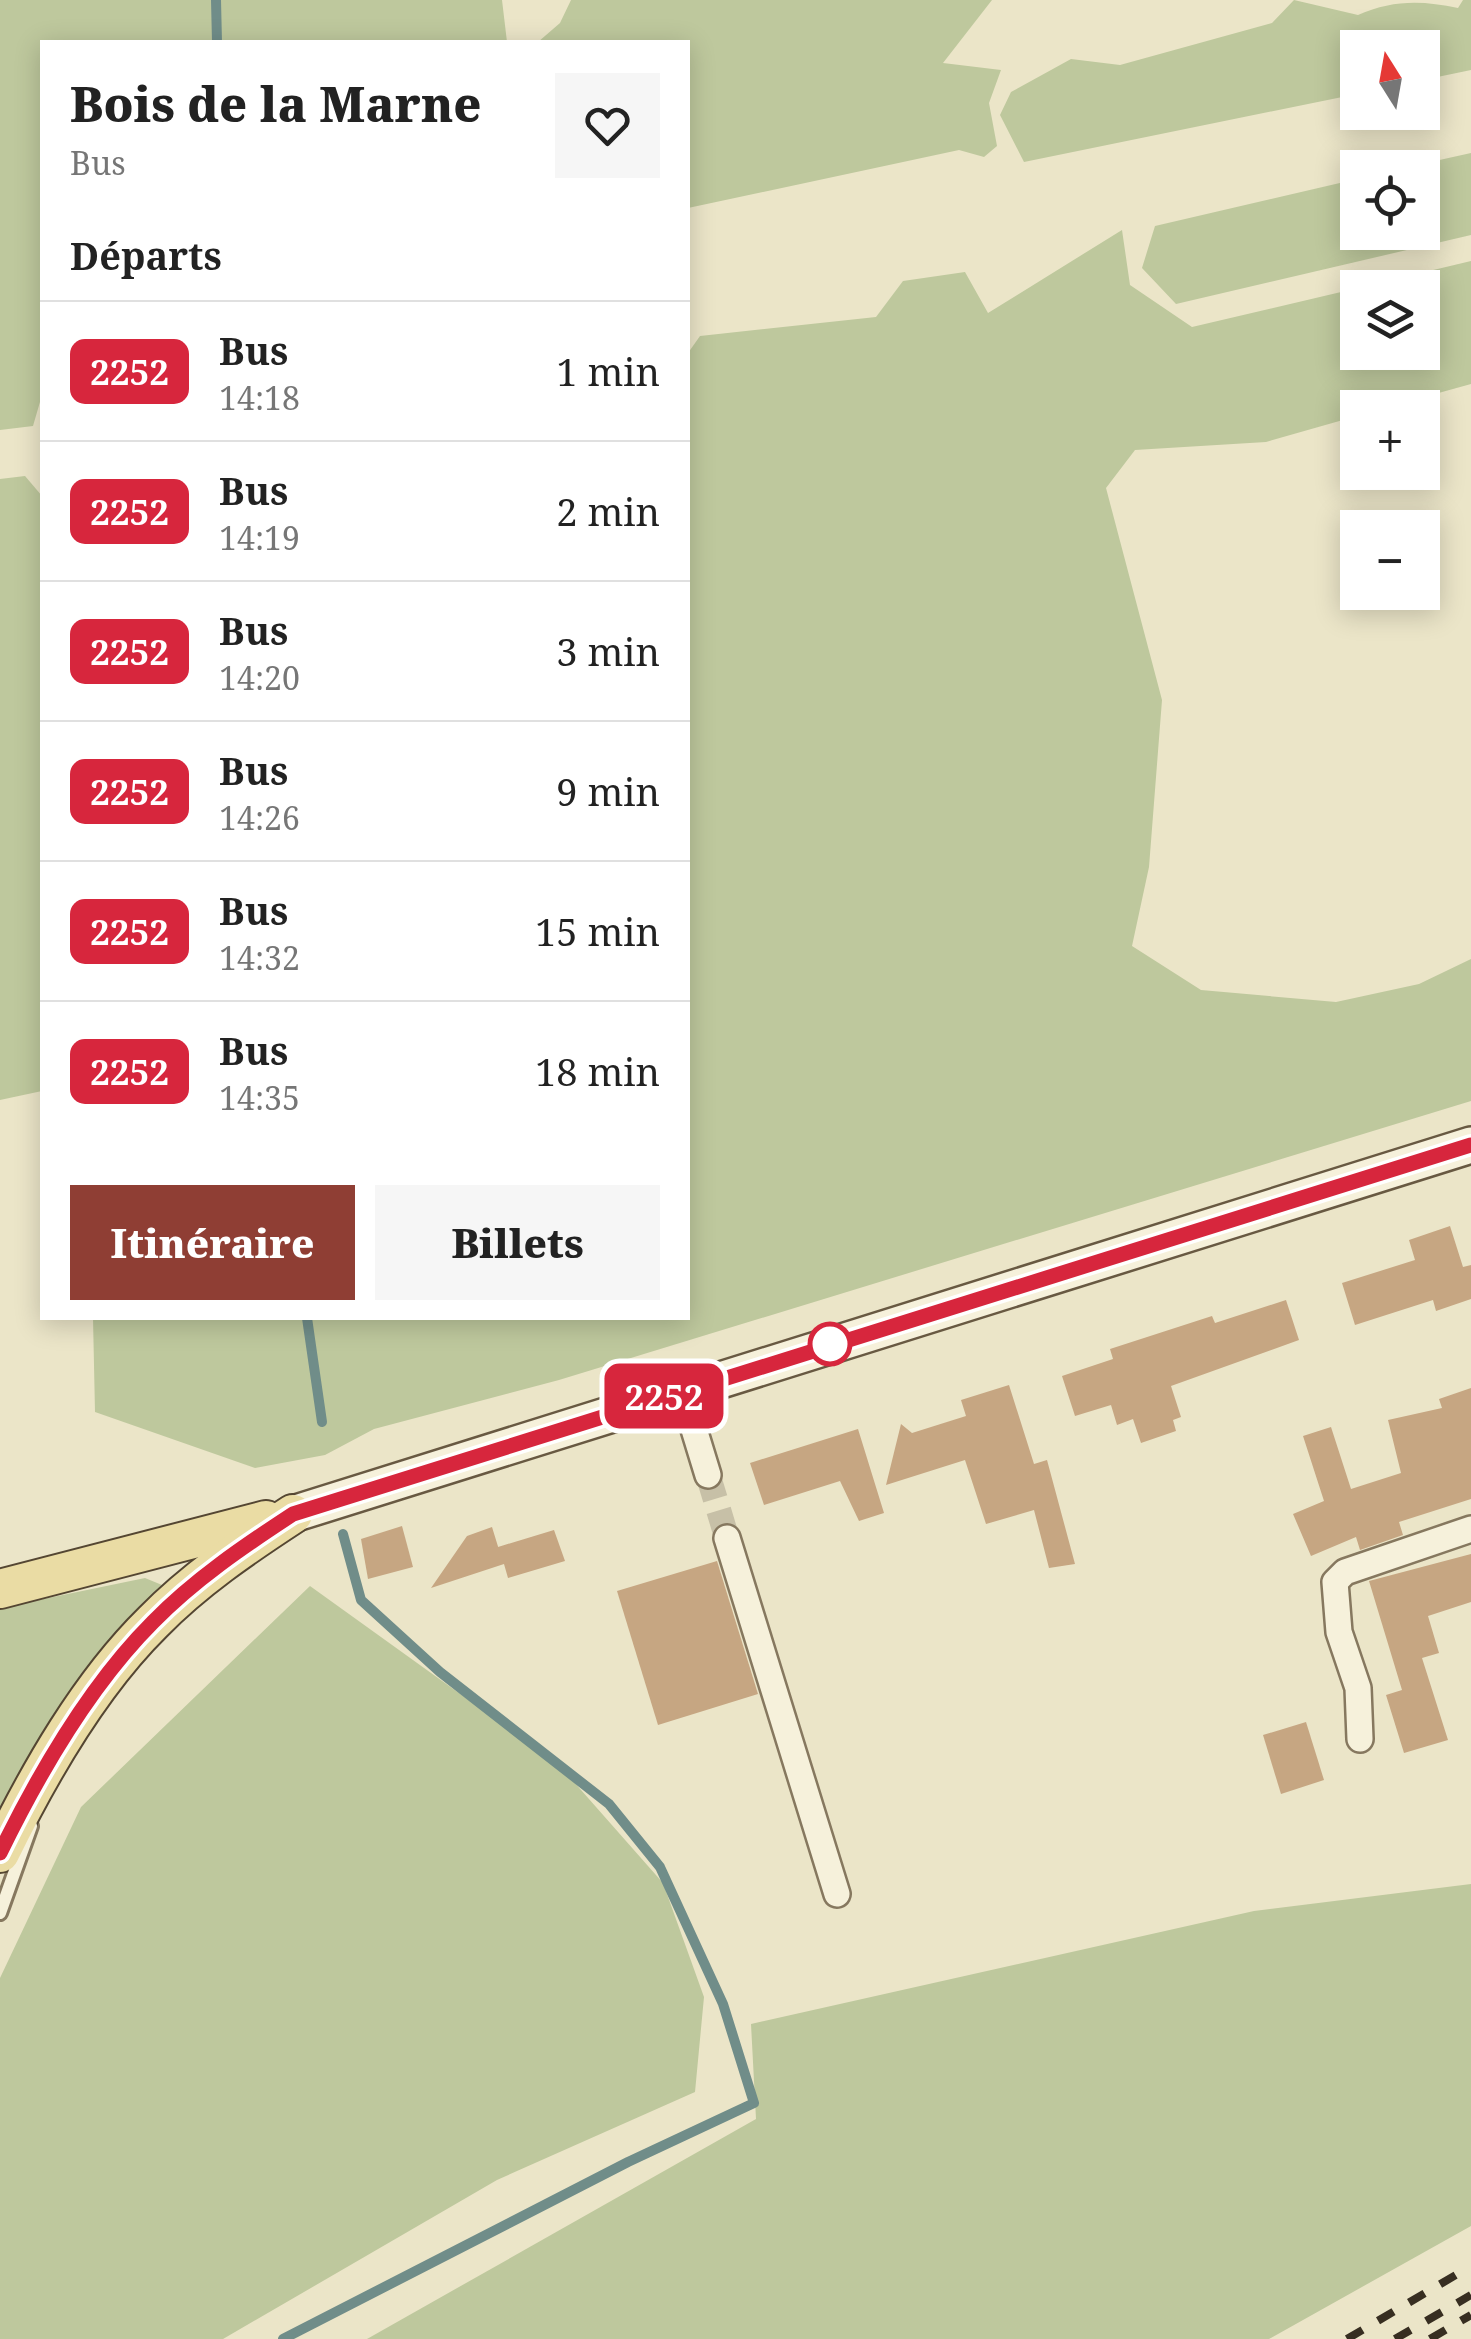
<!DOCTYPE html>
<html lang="fr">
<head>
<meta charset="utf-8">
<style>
  body { margin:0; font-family:"Noto Serif",serif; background:#f6f6f6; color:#222; height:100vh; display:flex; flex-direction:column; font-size:38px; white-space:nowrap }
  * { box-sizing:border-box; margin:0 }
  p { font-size:32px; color:#767676 }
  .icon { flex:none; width:55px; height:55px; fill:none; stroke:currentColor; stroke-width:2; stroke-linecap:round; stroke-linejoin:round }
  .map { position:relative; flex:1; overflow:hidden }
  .drawer { position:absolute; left:40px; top:40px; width:650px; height:1280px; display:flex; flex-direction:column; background:#fff; border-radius:0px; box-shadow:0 5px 25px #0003 }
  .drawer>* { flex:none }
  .badge { padding:0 20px; border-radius:15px; font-size:35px; line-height:65px }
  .needle { width:65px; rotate:349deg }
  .controls { position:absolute; left:1340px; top:30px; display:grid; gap:20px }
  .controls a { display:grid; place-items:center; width:100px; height:100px; border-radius:0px; background:#fff; box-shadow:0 5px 25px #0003; font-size:50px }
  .map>.badge { position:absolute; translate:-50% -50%; box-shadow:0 0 0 5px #fff }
  h2 { padding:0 30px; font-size:38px; line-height:90px }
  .round { display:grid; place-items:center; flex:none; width:105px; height:105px; border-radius:0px; background:#f6f6f6 }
  .summary { display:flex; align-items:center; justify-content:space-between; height:170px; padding:0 30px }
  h1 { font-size:48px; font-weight:800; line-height:75px }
  .action { display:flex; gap:20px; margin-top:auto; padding:20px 30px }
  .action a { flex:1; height:115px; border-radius:0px; background:#8f3e34; color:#fff; font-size:40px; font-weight:800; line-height:115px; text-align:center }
  .action a+a { background:#f6f6f6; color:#222 }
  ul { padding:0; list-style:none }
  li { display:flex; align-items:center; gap:30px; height:140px; padding:0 30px; border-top:2px solid #e0e0e0 }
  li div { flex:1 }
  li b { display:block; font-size:38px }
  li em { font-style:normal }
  li .badge { min-width:110px; font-weight:700; text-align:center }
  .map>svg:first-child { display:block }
</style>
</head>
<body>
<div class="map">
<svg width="1471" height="2339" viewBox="0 0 1471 2339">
  <rect width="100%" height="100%" fill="#ebe5c8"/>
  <g fill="#bec89d">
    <polygon points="0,0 502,0 507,42 42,42 42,395 33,426 0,430"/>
    <polygon points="571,0 992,0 943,63 1001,70 989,103 997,146 984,157 959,150 688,208 688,42 538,42 560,23"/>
    <path d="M1294,0L1358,15C1392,0 1421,0 1458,8L1463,0H1471V70L1423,80L1422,48H1358L1357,94L1024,162L1000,115L1011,92L1071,59L1120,65L1272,23Z"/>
    <polygon points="1471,153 1471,235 1176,304 1142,268 1155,226 1357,179 1358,232 1422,232 1422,168 1408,167"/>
    <polygon points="1122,230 1130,285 1192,327 1358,288 1358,352 1422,352 1422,288 1358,288 1471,261 1471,384 1388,407 1358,408 1357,416 1266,442 1135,450 1106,488 1162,700 1149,867 1132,946 1201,990 1336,1002 1419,984 1471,959 1471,1101 559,1380 374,1429 325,1455 255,1468 95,1412 93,1318 688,1318 688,353 700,336 876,317 903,281 965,272 988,313"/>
    <polygon points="25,476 42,496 42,1091 0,1100 0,479"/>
    <polygon points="145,1578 162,1585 62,1702 0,1815 0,1608"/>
    <polygon points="310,1586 559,1765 663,1883 704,1997 695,2092 497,2180 223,2339 0,2339 0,1978 81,1807"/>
    <polygon points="1471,1884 1471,2226 1269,2339 367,2339 756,2119 751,2024 1254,1911"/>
  </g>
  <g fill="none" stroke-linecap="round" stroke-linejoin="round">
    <g stroke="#708d89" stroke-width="10">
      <polyline points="216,0 217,42"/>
      <polyline points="307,1318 322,1422"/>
      <polyline points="283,2339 628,2162 754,2103 723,2004 660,1867 609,1804 440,1672 361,1600 343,1534"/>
    </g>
  </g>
  <g fill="#c6a682">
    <polygon points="1450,1226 1463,1267 1471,1265 1471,1299 1436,1311 1433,1300 1355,1325 1342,1283 1415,1260 1409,1240"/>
    <polygon points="1286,1300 1299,1340 1171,1386 1181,1417 1173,1420 1176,1431 1141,1443 1133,1419 1117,1425 1111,1405 1075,1416 1062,1376 1113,1359 1110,1349 1212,1316 1215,1323"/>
    <polygon points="1009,1385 1034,1464 1047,1460 1075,1564 1049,1568 1034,1510 986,1524 965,1460 886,1485 901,1424 912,1433 966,1416 961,1400"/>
    <polygon points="1471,1388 1471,1499 1399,1522 1403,1535 1360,1550 1356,1537 1311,1556 1293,1514 1324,1501 1303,1436 1331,1427 1351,1489 1401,1473 1388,1420 1442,1408 1439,1399"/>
    <polygon points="858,1429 884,1513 859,1521 840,1481 764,1505 750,1463"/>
    <polygon points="402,1526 413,1567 368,1579 361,1539"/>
    <polygon points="492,1527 500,1553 498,1547 554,1530 565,1561 508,1578 504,1564 431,1588 467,1536"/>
    <polygon points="1471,1554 1471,1602 1428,1616 1439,1653 1422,1658 1448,1740 1404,1753 1386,1695 1402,1690 1369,1581"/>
    <polygon points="717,1561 758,1694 658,1725 617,1591"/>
    <polygon points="1306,1722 1324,1780 1281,1794 1263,1735"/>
  </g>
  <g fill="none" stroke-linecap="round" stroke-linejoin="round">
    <polyline stroke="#c7c0a7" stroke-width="25" stroke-dasharray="25 12" stroke-linecap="butt" points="708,1475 727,1538"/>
    <g stroke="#86785f" stroke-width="18">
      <polyline id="lane" points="0,1913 31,1826"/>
    </g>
    <g stroke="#86785f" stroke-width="30">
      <g id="street">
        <polyline points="682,1390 708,1475"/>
        <polyline points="727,1538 837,1894"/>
        <polyline points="1360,1739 1358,1688 1339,1632 1335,1582 1345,1572 1471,1529"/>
      </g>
    </g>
    <g stroke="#685942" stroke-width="40">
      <polyline id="secondary" points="293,1514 1471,1145"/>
    </g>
    <g stroke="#544632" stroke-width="42">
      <g id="primary">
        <polyline points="0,1589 266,1520"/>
        <path d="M0,1853C39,1773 89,1685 153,1622C194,1580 244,1546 293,1514"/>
      </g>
    </g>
    <use href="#lane" stroke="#f6f1db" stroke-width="12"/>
    <use href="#street" stroke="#f6f1db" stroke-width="25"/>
    <use href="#secondary" stroke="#f6f1db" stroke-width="35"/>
    <use href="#primary" stroke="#eadca4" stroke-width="38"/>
    <g stroke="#372e21" stroke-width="8" stroke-dasharray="18 18" stroke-linecap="butt">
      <polyline points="1347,2339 1471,2266"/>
      <polyline points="1395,2339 1471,2295"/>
      <polyline points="1430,2339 1471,2315"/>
    </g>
  </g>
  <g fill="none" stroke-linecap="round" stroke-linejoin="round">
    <g stroke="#fff" stroke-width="22">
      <path id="line" d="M0,1853C39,1773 89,1686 153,1622C194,1580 244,1546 293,1514L1471,1145"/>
    </g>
    <use href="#line" stroke="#d7263d" stroke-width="15"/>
  </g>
  <circle fill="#fff" stroke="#d7263d" stroke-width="5" cx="830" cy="1344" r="20"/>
</svg>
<div class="controls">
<a><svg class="needle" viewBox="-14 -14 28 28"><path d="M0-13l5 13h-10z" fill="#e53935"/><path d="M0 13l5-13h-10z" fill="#767676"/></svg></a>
<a><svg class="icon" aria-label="locate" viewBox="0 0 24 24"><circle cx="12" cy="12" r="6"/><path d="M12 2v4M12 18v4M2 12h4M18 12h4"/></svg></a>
<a><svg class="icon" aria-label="layers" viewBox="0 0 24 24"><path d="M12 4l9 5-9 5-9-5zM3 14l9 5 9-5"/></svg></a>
<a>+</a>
<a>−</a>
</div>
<b class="badge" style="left:664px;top:1396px;background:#d7263d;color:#fff">2252</b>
<section class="drawer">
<div class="summary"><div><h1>Bois de la Marne</h1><p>Bus</p></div><a class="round"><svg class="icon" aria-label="heart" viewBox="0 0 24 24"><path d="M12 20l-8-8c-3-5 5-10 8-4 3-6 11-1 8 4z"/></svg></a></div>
<h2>Départs</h2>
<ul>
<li><span class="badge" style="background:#d7263d;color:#fff">2252</span><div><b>Bus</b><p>14:18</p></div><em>1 min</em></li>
<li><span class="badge" style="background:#d7263d;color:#fff">2252</span><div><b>Bus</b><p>14:19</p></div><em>2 min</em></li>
<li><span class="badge" style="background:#d7263d;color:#fff">2252</span><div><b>Bus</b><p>14:20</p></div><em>3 min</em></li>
<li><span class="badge" style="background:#d7263d;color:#fff">2252</span><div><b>Bus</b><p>14:26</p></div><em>9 min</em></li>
<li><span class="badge" style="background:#d7263d;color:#fff">2252</span><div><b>Bus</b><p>14:32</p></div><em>15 min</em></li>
<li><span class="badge" style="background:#d7263d;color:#fff">2252</span><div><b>Bus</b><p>14:35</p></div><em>18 min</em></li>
</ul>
<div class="action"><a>Itinéraire</a><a>Billets</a></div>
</section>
</div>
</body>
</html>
